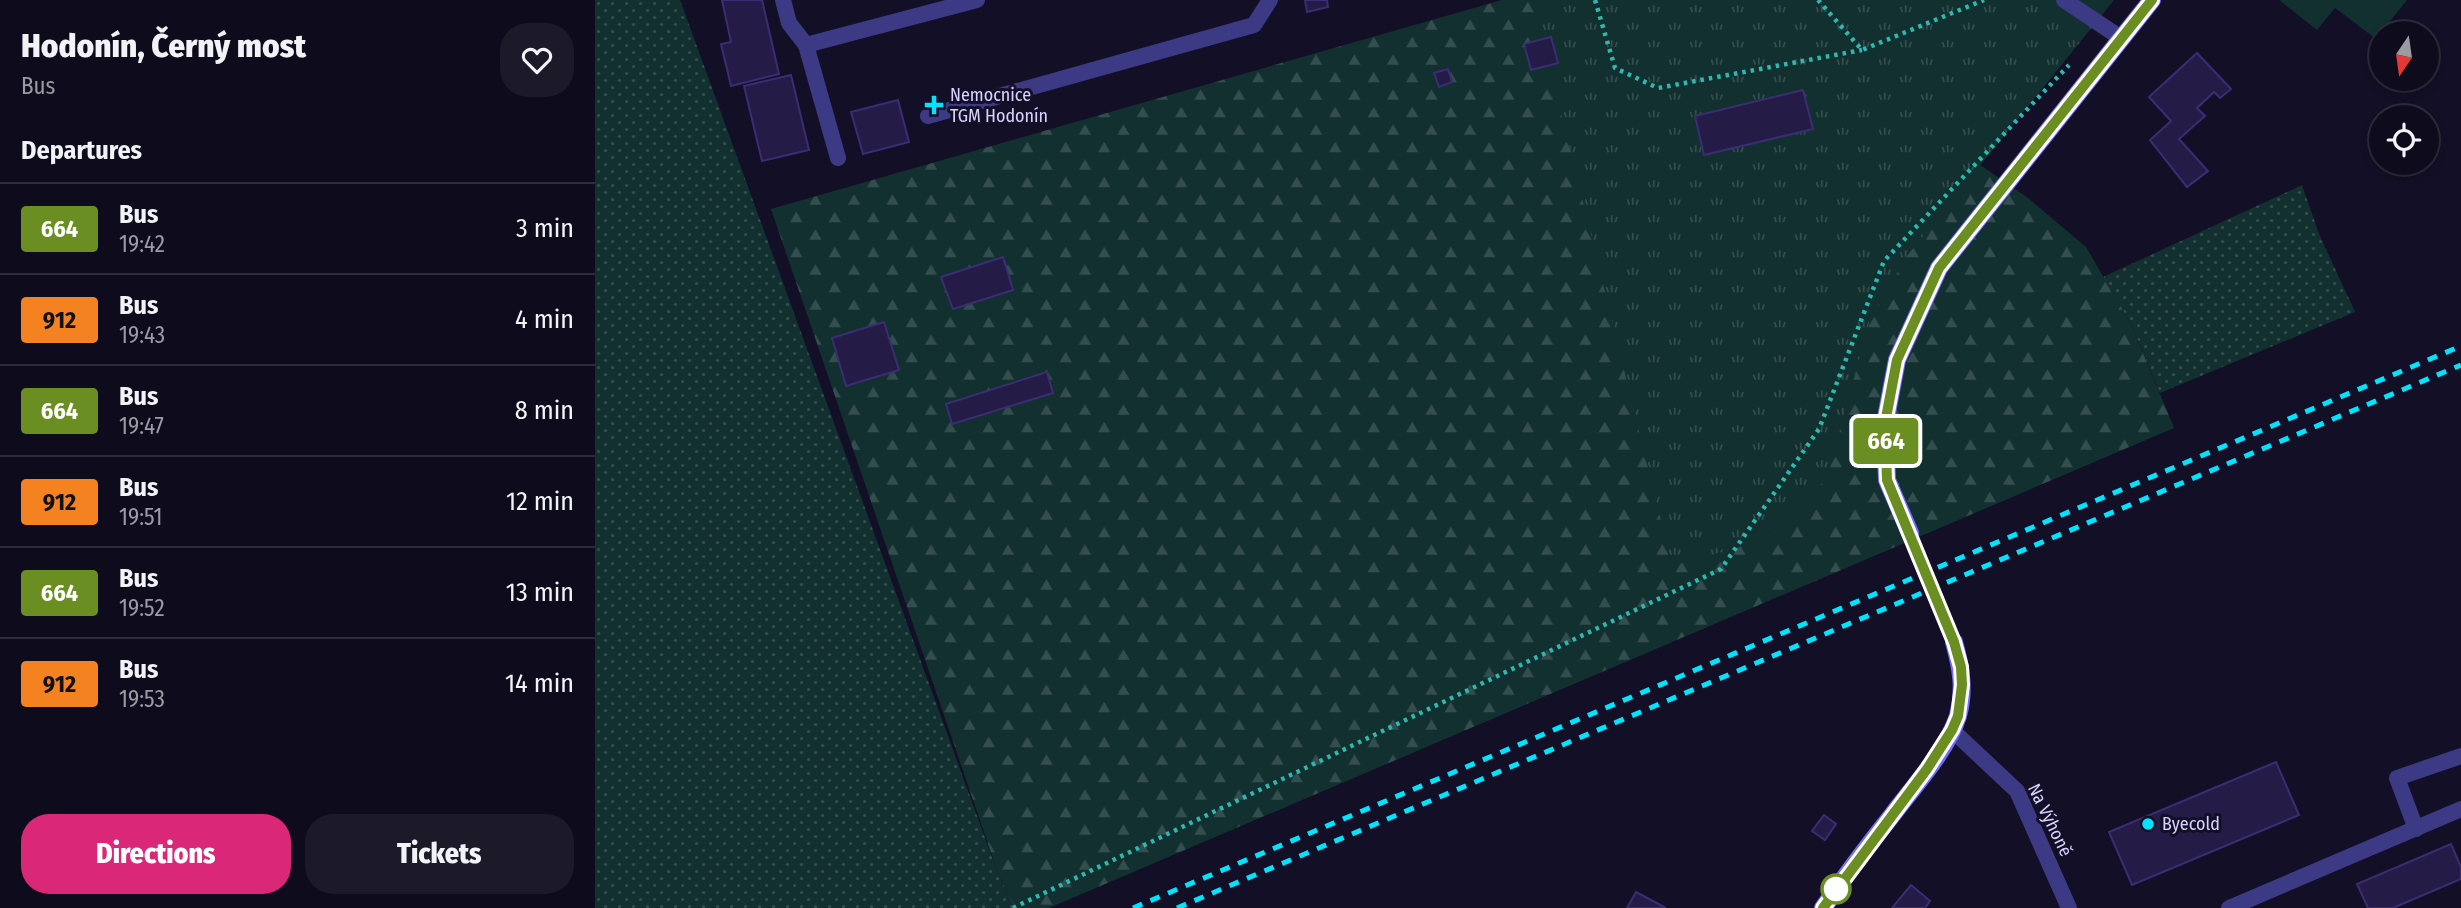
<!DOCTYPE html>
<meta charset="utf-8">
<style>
body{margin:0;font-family:"Fira Sans Condensed",sans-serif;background:#1c1929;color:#f1f3f6;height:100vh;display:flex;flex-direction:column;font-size:26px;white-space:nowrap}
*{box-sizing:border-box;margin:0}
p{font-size:23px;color:#9b9ba3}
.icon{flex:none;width:38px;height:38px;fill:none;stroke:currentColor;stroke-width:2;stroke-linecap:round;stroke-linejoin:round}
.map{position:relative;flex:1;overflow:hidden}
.drawer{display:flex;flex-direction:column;background:#0e0b1c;width:595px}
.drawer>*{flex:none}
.badge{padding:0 14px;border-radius:5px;font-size:24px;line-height:46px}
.needle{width:46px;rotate:193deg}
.fabs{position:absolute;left:1774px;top:21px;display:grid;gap:14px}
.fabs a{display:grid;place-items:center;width:70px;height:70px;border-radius:50%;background:#0e0b1c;box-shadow:0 4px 10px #0003,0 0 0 2px #2e2b3b;font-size:35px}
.map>.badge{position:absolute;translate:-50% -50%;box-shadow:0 0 0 4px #fff}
h2{padding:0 21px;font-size:26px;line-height:63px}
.round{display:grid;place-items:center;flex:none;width:74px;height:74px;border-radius:28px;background:#1c1929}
.headline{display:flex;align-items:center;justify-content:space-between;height:119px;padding:0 21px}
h1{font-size:33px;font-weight:800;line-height:52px}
.cta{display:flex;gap:14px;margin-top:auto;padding:14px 21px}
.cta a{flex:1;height:80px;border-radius:28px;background:#db2777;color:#fff;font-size:28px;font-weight:800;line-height:80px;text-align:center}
.cta a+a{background:#1c1929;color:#f1f3f6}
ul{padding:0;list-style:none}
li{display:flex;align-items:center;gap:21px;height:91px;padding:0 21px;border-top:2px solid #2e2b3b}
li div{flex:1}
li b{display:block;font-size:26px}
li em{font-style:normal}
li .badge{min-width:77px;font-weight:700;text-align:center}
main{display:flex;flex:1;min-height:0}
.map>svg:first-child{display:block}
.grass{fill:url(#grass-dots)}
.forest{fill:url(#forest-firs)}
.park{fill:url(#park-tufts)}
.garden{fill:#12302f}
.building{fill:#241b47;stroke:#3b2d73;stroke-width:2}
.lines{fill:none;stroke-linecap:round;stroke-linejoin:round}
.path{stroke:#2fb8b0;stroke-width:4.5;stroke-dasharray:3.5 5;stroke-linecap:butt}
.lane{stroke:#3d3a85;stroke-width:16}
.secondary{stroke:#6f6bff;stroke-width:18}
.rail{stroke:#00e5ff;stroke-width:5;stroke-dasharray:10 9;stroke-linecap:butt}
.line-casing{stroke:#fff;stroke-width:16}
.line{stroke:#6b8e23;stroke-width:10}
.poi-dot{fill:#00e5ff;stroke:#130f26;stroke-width:2.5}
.stop-dot{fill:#fff;stroke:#6b8e23;stroke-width:3.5}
.labels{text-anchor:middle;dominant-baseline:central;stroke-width:6;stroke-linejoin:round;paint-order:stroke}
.poi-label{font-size:18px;fill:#d9d4ff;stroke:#130f26;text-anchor:start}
.street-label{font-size:18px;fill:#d9d4ff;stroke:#130f26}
</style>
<main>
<section class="drawer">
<div class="headline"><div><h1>Hodonín, Černý most</h1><p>Bus</p></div><a class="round"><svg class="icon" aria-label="heart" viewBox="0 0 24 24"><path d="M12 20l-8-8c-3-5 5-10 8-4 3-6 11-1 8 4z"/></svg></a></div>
<h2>Departures</h2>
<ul>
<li><span class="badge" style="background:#6b8e23;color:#fff">664</span><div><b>Bus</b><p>19:42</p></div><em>3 min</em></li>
<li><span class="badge" style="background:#f58220;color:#111">912</span><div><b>Bus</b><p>19:43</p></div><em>4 min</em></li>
<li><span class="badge" style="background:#6b8e23;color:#fff">664</span><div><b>Bus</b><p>19:47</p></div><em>8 min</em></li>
<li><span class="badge" style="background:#f58220;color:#111">912</span><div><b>Bus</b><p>19:51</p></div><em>12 min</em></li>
<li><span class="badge" style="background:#6b8e23;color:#fff">664</span><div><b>Bus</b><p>19:52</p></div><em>13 min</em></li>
<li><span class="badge" style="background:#f58220;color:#111">912</span><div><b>Bus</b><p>19:53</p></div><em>14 min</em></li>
</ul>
<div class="cta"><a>Directions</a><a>Tickets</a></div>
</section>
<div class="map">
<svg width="1866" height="908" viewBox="0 0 1866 908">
<defs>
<pattern id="grass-dots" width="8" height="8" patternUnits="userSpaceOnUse" patternTransform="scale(1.75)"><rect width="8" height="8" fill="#12302f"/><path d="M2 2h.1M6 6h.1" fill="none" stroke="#344d4e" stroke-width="1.8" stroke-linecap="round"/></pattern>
<pattern id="forest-firs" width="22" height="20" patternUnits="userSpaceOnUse" patternTransform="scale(1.75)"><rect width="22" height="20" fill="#12302f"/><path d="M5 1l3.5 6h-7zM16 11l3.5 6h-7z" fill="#344d4e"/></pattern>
<pattern id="park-tufts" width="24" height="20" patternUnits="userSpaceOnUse" patternTransform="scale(1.75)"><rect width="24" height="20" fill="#12302f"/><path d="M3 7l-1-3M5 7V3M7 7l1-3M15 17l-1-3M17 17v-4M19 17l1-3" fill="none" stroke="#344d4e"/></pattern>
</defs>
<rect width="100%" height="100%" fill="#130f26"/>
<!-- grass -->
<g class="grass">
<polygon points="0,0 85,0 404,876 420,908 0,908"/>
<polygon points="1707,185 1724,234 1760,312 1565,393 1536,324 1508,277"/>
</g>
<!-- forest -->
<polygon class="forest" points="907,0 1129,0 1333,129 1433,198 1491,247 1536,324 1579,428 454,908 420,908 404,876 176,209"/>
<!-- park -->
<polygon class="park" points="974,0 1519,0 1312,256 1274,323 1232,478 1173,539 1077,566 944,22"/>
<!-- garden -->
<polygon class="garden" points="1684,0 1812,0 1781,39 1740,8 1722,30"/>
<!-- building -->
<g class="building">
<polygon points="127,0 167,0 184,74 136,86 126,44 136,42"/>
<polygon points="710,0 732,0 733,7 712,12"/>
<polygon points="956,37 963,63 936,70 929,44"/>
<polygon points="1602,53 1636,89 1625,98 1619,92 1602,108 1610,116 1584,139 1613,171 1592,187 1555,140 1576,121 1554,97"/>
<polygon points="853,69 857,82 844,87 839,73"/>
<polygon points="196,75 214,150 167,161 149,86"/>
<polygon points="1208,90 1218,129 1109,155 1100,116"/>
<polygon points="303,100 314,142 268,154 256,112"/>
<polygon points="408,257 418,290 358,309 346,277"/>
<polygon points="289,322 304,370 251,386 237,338"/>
<polygon points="452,372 458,393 357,424 351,404"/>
<polygon points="1681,762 1704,815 1537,885 1514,832"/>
<polygon points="1229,815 1241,824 1230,840 1217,831"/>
<polygon points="1856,844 1866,867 1866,879 1798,908 1773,908 1762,884"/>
<polygon points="1316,885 1335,901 1330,908 1297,908"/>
<polygon points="1041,892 1071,908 1032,908"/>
</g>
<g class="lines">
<!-- path -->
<g class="path">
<polyline points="1000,0 1020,68 1063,88 1267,50"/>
<polyline points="1223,0 1267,50 1389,0"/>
<polyline points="418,908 1126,569 1224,429 1289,261 1474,65"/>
</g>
<!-- lane -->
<g class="lane">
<polyline points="188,0 194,23 211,45"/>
<polyline points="1469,0 1526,38"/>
<polyline points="333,116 659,25 675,0"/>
<polyline points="243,158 211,45 382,0"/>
<polyline points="1357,730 1422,791 1474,908"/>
<polyline points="1821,829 1802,778 1866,756"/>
<polyline points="1634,908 1866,809"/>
</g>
<!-- secondary -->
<g class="secondary">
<polyline points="1315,533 1292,480 1290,423 1302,360 1344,268 1557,0"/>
<path d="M1228,908C1250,876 1274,844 1298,814C1320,785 1352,750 1363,716C1370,690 1366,667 1359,642"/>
</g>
<!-- rail -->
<g class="rail">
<polyline points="538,908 1866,346"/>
<polyline points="582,908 1866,365"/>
</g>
</g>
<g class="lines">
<defs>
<polyline id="line" points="1228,908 1332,769 1357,730 1363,716 1367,685 1366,667 1359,642 1292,480 1290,423 1302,360 1344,268 1557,0"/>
</defs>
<!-- line casing -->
<use href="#line" class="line-casing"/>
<!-- line -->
<use href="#line" class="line"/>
</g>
<!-- markers -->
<g class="poi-dot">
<path d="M335.5 94.5h7v7h7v7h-7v7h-7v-7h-7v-7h7z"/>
<circle cx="1553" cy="824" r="7"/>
</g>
<circle class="stop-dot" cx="1241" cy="889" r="14"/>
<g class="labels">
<!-- poi labels -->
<g class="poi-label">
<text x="355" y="95">Nemocnice<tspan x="355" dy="21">TGM Hodonín</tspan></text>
<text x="1567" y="824">Byecold</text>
</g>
<!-- street labels -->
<g class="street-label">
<text transform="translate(1455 820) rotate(64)">Na Výhoně</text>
</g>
</g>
</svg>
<div class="fabs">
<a><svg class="needle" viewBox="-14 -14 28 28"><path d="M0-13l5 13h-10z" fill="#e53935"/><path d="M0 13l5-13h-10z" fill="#9b9ba3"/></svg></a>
<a><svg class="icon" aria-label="locate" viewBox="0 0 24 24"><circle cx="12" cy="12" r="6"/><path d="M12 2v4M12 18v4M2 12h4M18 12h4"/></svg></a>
</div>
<b class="badge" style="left:1291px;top:441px;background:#6b8e23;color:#fff">664</b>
</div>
</main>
